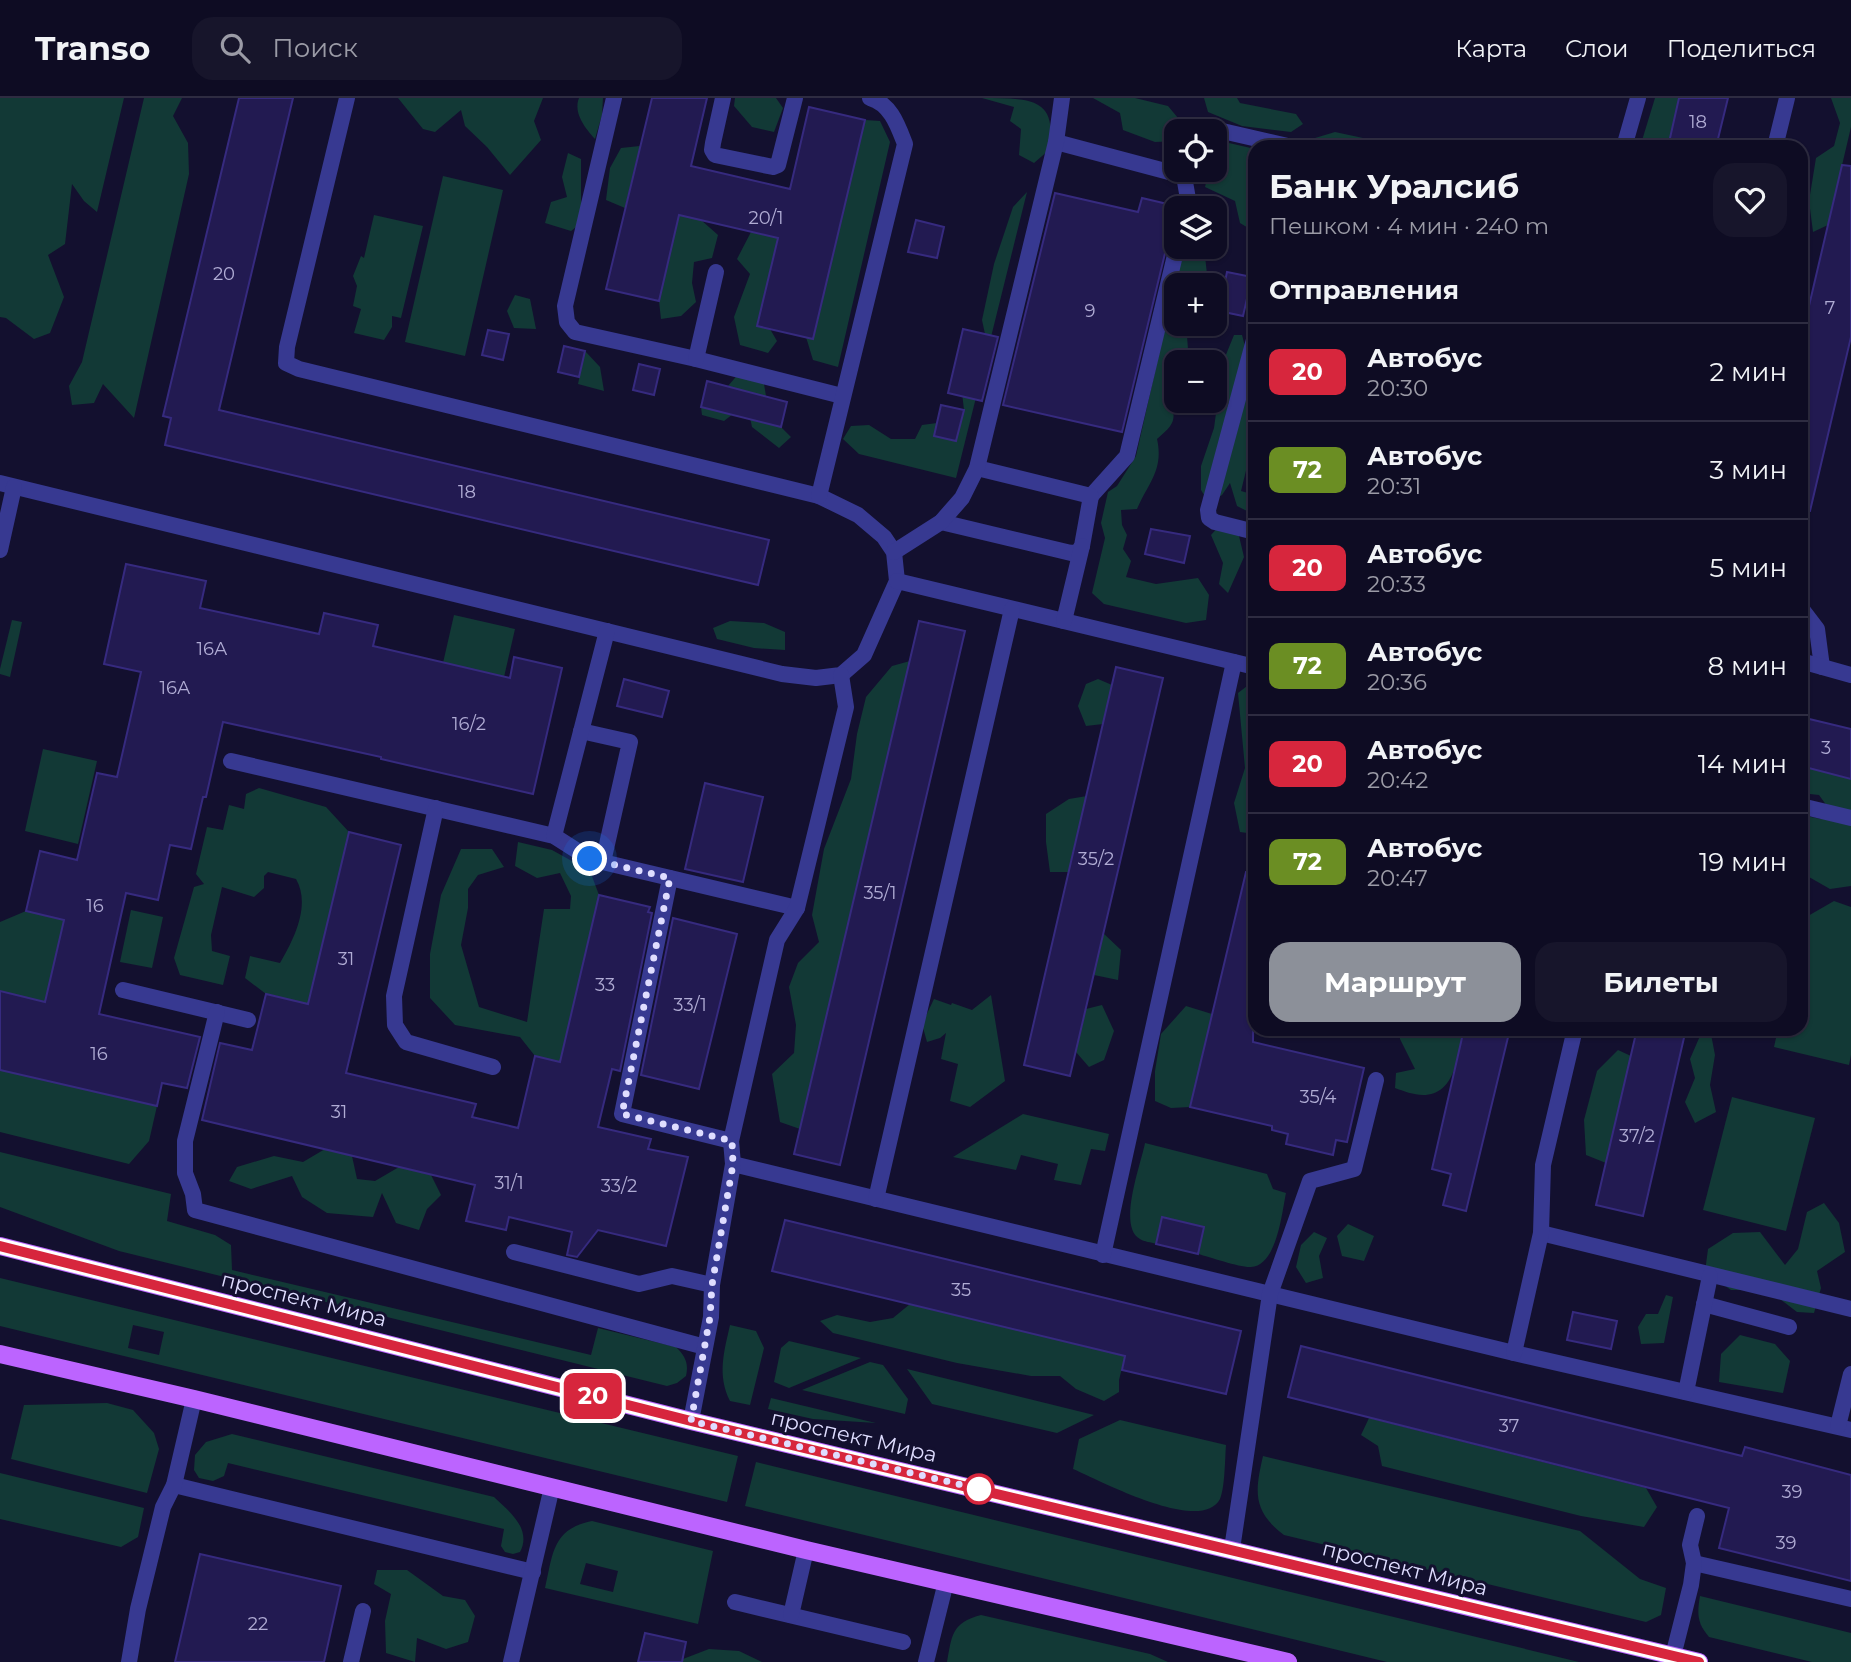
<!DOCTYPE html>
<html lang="ru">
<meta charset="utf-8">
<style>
body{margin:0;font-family:Montserrat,sans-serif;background:#17152b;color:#f1f3f6;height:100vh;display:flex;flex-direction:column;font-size:26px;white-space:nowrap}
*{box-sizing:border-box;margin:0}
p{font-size:23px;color:#9b9ba6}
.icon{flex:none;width:38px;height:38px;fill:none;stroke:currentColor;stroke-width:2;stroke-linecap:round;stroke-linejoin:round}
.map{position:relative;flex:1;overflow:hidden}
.sheet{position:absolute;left:1248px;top:42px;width:560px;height:896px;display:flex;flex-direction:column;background:#0e0c23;border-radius:21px;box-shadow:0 2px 5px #0004,0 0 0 2px #2e2c41}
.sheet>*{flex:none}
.badge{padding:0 14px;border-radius:10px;font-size:24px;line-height:46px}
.tools{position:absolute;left:1164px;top:21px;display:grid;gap:14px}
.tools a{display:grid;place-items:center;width:63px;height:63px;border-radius:14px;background:#0e0c23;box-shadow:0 2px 5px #0004,0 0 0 2px #2e2c41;font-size:35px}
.you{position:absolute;width:35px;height:35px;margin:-18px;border:5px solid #fff;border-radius:50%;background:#1a73e8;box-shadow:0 0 0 10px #1a73e833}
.map>.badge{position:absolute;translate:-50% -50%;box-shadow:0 0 0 4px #fff}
h2{padding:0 21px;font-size:26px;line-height:63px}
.round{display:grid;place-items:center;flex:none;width:74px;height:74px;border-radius:21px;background:#17152b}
.summary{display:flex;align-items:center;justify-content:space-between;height:119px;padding:0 21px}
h1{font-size:33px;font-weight:700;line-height:52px}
.cta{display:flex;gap:14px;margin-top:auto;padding:14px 21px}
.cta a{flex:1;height:80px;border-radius:21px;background:#8c9099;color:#fff;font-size:28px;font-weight:700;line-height:80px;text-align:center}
.cta a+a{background:#17152b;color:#f1f3f6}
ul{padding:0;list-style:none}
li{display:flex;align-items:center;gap:21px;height:98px;padding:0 21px;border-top:2px solid #2e2c41}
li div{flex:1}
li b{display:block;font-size:26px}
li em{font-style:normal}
li .badge{min-width:77px;font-weight:700;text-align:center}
header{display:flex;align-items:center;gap:42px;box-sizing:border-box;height:98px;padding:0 35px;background:#0e0c23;border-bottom:2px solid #2e2c41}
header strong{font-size:33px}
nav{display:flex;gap:38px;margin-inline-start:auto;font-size:24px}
.search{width:490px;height:63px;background:#17152b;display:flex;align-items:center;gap:18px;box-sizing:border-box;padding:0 24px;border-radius:21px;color:#9b9ba6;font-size:26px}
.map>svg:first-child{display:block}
.green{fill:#123936;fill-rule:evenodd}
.building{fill:#221a51;stroke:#362a7f;stroke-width:2}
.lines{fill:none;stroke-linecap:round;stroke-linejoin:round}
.lane{stroke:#373991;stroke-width:16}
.primary{stroke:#bc64ff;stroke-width:18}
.line-casing{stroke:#fff;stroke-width:16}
.line{stroke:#d7263d;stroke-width:10}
.walk{stroke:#dfddff;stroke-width:7;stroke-dasharray:0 12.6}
.stop-dot{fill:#fff;stroke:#d7263d;stroke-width:3.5}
.labels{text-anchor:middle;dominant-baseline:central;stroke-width:6;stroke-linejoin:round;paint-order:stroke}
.number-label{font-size:18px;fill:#b0acd4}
.street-label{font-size:21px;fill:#dfddff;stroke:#13102f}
</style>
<header>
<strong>Transo</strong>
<div class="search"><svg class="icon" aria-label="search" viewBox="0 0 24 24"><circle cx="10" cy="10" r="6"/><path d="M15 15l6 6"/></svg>Поиск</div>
<nav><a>Карта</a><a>Слои</a><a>Поделиться</a></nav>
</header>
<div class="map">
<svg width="1851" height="1564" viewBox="0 0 1851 1564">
<rect width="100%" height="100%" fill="#13102f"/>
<!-- green -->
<g class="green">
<polygon points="0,0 124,0 97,114 84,103 72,86 65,146 48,157 64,199 50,235 34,241 6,220 0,219"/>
<polygon points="144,0 182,0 173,18 188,45 189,76 134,320 103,286 94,305 72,307 69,288 82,264"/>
<polygon points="398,0 543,0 534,23 541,42 510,77 487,49 465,28 461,12 435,34 423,31"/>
<path d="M579,0H603L602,17L595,41C585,30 573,15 579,0Z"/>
<polygon points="735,0 776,0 783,10 774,34 752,29 734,8"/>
<path d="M982,0C1032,0 1058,0 1049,52L1034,65L1019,57L1021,31L1010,23L1014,9Z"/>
<polygon points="1093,0 1135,0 1168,8 1183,26 1180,33 1176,33 1176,43 1155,44 1123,32 1120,15"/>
<polygon points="1204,0 1237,0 1240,5 1296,16 1303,26 1291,34 1242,28 1208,14"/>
<polygon points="1655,0 1679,0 1668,49 1640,49"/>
<polygon points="1831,0 1851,0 1851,29 1828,127 1813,134 1809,103 1816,60 1834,48 1840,25"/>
<polygon points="865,22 880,23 890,44 838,269 813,262 806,239 813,240"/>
<polygon points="1335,34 1363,40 1367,49 1356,49 1315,40"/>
<polygon points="1216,42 1255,51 1255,134 1240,125 1235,103 1205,89 1209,72 1214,72"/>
<polygon points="640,48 625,110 606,102 610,70 621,50"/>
<polygon points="568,55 581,61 581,102 584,123 571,133 545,125 551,104 567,99 562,79"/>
<polygon points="443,78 503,92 465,258 405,244"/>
<polygon points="1027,94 956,380 859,356 843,341 851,328 869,327 891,341 915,341 922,327 937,325 934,338 956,343 964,312 961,286 985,236 982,222 994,166 1013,109"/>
<polygon points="374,117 423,128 401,220 392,218 392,229 384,242 354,235 361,211 353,208 357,188 353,178 361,158 364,160"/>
<polygon points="679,117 701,122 718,137 712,160 694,164 692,185 696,204 681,218 661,221 659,203"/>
<polygon points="751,134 778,140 758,228 770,231 777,243 768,255 740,247 734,219 750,176 737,161"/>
<path d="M1183,149H1204L1207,176L1204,187H1176V226H1196L1187,238L1189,264H1176V294L1169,296C1176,322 1177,324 1157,341C1164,372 1148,385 1137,411L1121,412L1122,427L1127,437L1123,451L1131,463L1126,479L1156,486L1198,480L1209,497L1206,522L1186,525L1104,506L1092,495L1105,440L1101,425L1108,394L1117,388L1136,358Z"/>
<polygon points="515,197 530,201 536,231 514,230 507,213"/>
<polygon points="1234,237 1242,237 1246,252 1255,256 1255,336 1241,393 1255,397 1255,417 1237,408 1230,385 1222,397 1209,405 1201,392 1201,368 1214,330 1223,264"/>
<polygon points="585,253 600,269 604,293 578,286"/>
<polygon points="740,274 763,280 766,298 760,324 781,329 791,339 779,350 752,329 747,305 724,323 702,317 701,309 722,313 728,288"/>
<polygon points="1221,426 1239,438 1244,459 1228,495 1219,486 1223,465 1211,437"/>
<polygon points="454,517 515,531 504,579 443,565"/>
<polygon points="12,522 22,524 10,579 0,576 0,571"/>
<polygon points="730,523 764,525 785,534 785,552 754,550 717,541 713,530"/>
<polygon points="910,563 800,1031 780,1024 772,976 794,955 796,927 789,889 798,865 819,844 812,817 824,751 851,681 857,636 866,599 892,568"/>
<polygon points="1098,581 1112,587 1103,626 1086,628 1078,608 1086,586"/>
<polygon points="1255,582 1255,736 1240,734 1234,705 1245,670 1238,595"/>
<polygon points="43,651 97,663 78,746 25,733"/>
<polygon points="1801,668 1851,681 1851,712 1849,712 1851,715 1851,788 1830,791 1809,779 1801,754 1801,717 1821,721 1827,708 1819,697 1801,695"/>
<path d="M259,690L326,709L349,734L308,906L266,896L245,880L250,858L280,865C294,841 311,807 296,781L268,774L264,778V790L254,799L222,789L211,837L212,853L230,858L223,887L180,877L174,860L194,789L204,786L196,776L207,729L223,732L229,707L244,711L246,696Z"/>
<polygon points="1087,698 1069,774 1050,774 1046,744 1046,716 1069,701"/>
<polygon points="518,744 552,752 590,773 599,797 560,964 535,958 520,939 455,927 430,900 430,856 441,797 461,751 492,751 504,769 478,777 468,791 468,810 461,847 479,909 527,924 544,811 570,811 571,798 560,775 537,780 515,768"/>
<polygon points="1834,803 1851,809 1851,957 1849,967 1774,949 1778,931 1801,931 1801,822"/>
<polygon points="131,812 163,819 152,870 120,864"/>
<polygon points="26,813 64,822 45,904 0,893 0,824"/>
<polygon points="1103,835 1121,852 1118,882 1094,877"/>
<polygon points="991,897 1005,983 970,1009 950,1003 958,966 941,961 946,935 940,940 927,944 922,926 934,901 951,907 952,905 972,912"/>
<polygon points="1102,907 1114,933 1104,962 1089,969 1076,954 1086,911"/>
<polygon points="1186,908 1212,916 1190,1009 1171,1010 1155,1003 1155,973 1161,936"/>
<path d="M1400,931H1464C1458,956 1456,997 1423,997C1414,997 1403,993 1395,990L1396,975L1415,971L1400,941Z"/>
<polygon points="1703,931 1710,931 1715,957 1710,987 1716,1014 1695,1025 1685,1004 1695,980 1690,961"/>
<polygon points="1618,952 1631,958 1606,1065 1586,1057 1584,1022 1597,973"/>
<polygon points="0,972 157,1008 149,1043 129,1066 0,1034"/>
<polygon points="1732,999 1815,1020 1786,1133 1703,1112"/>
<polygon points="1023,1016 1109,1036 1105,1053 1091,1051 1081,1087 1054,1082 1058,1066 1021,1057 1016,1072 953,1059"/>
<path d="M1145,1045L1267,1076L1273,1091L1286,1095C1282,1114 1277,1168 1251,1169C1241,1170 1210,1159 1198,1156L1204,1129L1162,1119L1156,1146C1151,1144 1144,1144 1140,1141C1117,1129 1141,1066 1145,1045Z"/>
<polygon points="325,1051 352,1058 357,1081 375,1083 399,1069 431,1077 441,1097 427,1111 419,1132 396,1125 382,1095 373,1119 327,1115 302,1099 292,1078 251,1091 229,1083 237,1069 274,1058 303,1064"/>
<path d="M0,1054L171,1096L167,1123L215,1137L231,1147L232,1172L591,1257L598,1230L676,1249C685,1258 689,1265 686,1278L677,1285L667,1288L119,1153L0,1109Z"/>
<polygon points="1824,1105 1839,1125 1845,1154 1817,1173 1821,1190 1814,1215 1797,1214 1768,1192 1731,1192 1705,1174 1708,1151 1733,1135 1760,1134 1785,1167 1798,1151 1807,1114"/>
<polygon points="1348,1126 1374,1138 1364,1163 1342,1158 1337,1138"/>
<polygon points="1314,1134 1327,1140 1319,1158 1323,1180 1306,1185 1296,1169 1301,1147"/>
<path d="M0,1180L738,1358L727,1404L0,1228ZM133,1227L164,1234L159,1257L128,1250Z"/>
<polygon points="1666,1197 1673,1199 1664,1245 1641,1246 1638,1229 1646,1216 1658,1216"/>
<polygon points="910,1206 1125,1258 1119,1282 1119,1294 1104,1303 1076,1291 1060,1278 1031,1278 957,1265 833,1235 820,1223 837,1217 870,1224 893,1220"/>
<path d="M730,1227L756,1233L764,1250L750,1307L730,1303C717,1277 724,1254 730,1227Z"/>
<polygon points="1740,1237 1775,1246 1790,1263 1783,1295 1719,1284 1721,1256"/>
<polygon points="789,1243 861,1260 789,1290 774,1284 781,1250"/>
<polygon points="870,1264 883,1267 908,1301 905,1316 802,1292"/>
<polygon points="907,1271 1094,1317 1057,1335 932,1306"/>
<polygon points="771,1300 876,1325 813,1321 768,1311"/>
<polygon points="107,1305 133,1312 154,1335 159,1351 147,1395 11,1361 24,1307"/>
<polygon points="1369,1320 1646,1390 1657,1409 1644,1429 1581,1418 1382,1368 1378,1348 1361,1337"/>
<path d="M1120,1322L1226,1347C1225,1360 1225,1390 1220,1401C1201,1437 1099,1382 1073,1371L1079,1341Z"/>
<path d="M232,1336L494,1399C510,1414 532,1431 520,1454L513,1456L505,1454L501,1448L504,1431L228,1365L224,1378L213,1383L199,1380L194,1372L195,1357L206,1344Z"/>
<path d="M1263,1358L1580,1433L1640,1481L1666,1490L1661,1517L1646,1524L1284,1437C1252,1413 1255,1393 1263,1358Z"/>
<polygon points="756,1364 1579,1564 1387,1564 745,1408"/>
<polygon points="0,1375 144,1410 138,1439 121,1449 0,1421"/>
<path d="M592,1423L713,1453L698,1526L545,1490C553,1456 552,1431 592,1423ZM586,1465L618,1473L613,1494L580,1486Z"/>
<polygon points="377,1472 407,1472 443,1498 465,1502 475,1518 468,1544 446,1551 417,1540 415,1564 386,1555 385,1523 391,1496 374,1486"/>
<path d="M1700,1498L1851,1535V1564H1812L1709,1539C1697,1525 1697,1516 1700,1498Z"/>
<path d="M981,1517L1150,1556L1168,1564H947C952,1538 951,1525 981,1517Z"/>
<polygon points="709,1551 739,1553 762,1564 682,1564 683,1561"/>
</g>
<!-- building -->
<g class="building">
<polygon points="239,0 293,0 219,312 769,442 758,487 165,347 171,320 163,318"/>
<polygon points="652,0 707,0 691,68 790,91 809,9 865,22 813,241 757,228 778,140 679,117 659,203 606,191"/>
<polygon points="1679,0 1728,0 1716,49 1668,49"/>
<polygon points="1842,67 1851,68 1851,239 1810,413 1801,412 1801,242"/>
<polygon points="1055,95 1138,114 1142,100 1176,108 1176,118 1171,141 1167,147 1122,334 1003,307"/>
<polygon points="916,122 944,129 937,160 908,154"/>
<polygon points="1227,174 1252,179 1243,218 1219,213"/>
<polygon points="963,231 998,239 982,303 948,295"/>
<polygon points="488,232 509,236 503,262 482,257"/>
<polygon points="564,248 585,253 579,279 558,274"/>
<polygon points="639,266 660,271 654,297 633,292"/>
<polygon points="707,283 787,304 781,329 701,309"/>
<polygon points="941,307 964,312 956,343 934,338"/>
<polygon points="1151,431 1190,438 1184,465 1145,456"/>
<polygon points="126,466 206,483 200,510 319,536 324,515 378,527 373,548 510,580 514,559 562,570 533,696 381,661 381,659 223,624 206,699 203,699 191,751 170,747 158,802 126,795 99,916 200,939 187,990 162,985 157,1008 0,972 0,893 45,904 64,822 26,813 40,753 77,762 97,675 117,679 141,574 104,566"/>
<polygon points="919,523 965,533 840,1067 794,1056"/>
<polygon points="1116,569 1163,580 1070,978 1024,967"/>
<polygon points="624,581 669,593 662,619 617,608"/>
<polygon points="1801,619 1851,631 1851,681 1801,668"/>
<polygon points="705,685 763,699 743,784 685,771"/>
<polygon points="349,734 401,747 346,975 476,1006 472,1019 518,1030 535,958 560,964 599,797 650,809 648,814 652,815 620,973 612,971 598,1029 651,1041 648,1051 688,1059 666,1148 598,1132 577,1159 567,1157 572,1134 509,1119 506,1132 466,1123 475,1087 202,1022 220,945 252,952 266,896 308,906"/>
<polygon points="1246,774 1255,775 1253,944 1364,970 1347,1044 1336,1042 1333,1057 1286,1046 1288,1036 1272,1032 1272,1028 1190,1009"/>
<polygon points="673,820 737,836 699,991 641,977"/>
<polygon points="1464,931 1510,931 1466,1113 1443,1107 1451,1076 1432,1071"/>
<polygon points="1637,931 1686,931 1643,1118 1596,1107"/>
<polygon points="1162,1119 1204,1129 1198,1156 1156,1146"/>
<polygon points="785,1122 1241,1233 1226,1296 1122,1272 1125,1258 772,1173"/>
<polygon points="1573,1214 1617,1223 1611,1251 1567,1242"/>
<polygon points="1301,1248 1742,1358 1745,1349 1851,1377 1851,1483 1719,1450 1729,1410 1288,1299"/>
<polygon points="200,1456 341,1488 324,1564 175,1564"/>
<polygon points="645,1535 686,1544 682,1564 638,1564"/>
</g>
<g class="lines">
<!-- lane -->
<g class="lane">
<polyline points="614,0 565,208 567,224 575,234 696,261 842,298"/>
<polyline points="723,0 713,45 712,52 715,57 773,69 778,67 795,0"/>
<polyline points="1203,33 1205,29 1292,49"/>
<polyline points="1056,44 1184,78"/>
<polyline points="1624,49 1638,0"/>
<polyline points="1775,49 1787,0"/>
<polyline points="1186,110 1188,101 1184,78 1190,72"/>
<polyline points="1255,238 1208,412 1209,420 1215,424 1255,434"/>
<polyline points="696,261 716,174"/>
<polyline points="0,385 782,576 816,580 841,577 864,557 897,483 894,454 884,439 858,417 819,398 299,271 286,265 287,249 347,0"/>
<path d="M819,398L905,46C898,28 891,6 870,0"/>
<polyline points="1091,398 1127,358 1177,149"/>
<polyline points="941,424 1071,455 1078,454 1082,448 1091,398 977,370"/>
<polyline points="0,452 14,389"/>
<polyline points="894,454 941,424 962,400 977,370 1056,44 1062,0"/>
<polyline points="897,483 1255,569"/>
<polyline points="1801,510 1817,531 1822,569"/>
<polyline points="1064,523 1082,448"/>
<polyline points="1801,563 1851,577"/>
<polyline points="581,633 630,644 603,764"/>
<polyline points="231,663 554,738 590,761 797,810"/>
<polyline points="1801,708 1851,720"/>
<polyline points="436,710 394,898 395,927 406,944 493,969"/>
<polyline points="554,738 607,533"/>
<polyline points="670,780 622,1016 731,1043"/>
<polyline points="123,892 248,922"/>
<polyline points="217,914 185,1043 185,1075 193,1096 195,1112 705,1249"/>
<polyline points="733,1066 1514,1255 1851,1332"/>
<polyline points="876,1101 1012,511"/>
<polyline points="1541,1135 1851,1211"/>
<polyline points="514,1154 639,1186 672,1178 712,1187"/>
<polyline points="1103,1157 1234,564"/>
<polyline points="1704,1206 1789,1229"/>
<polyline points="1514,1255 1541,1135 1543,1067 1575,931"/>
<polyline points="1686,1294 1710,1178"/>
<polyline points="691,1323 711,1219 712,1187 733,1066 731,1043 777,842 797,810 846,609 841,577"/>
<polyline points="1838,1328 1851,1276"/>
<polyline points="174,1387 533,1474"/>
<polyline points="1232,1451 1270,1196 1310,1083 1354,1071 1376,982"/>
<polyline points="1694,1465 1851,1501"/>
<polyline points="735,1504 903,1544"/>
<polyline points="791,1517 806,1452"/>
<polyline points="1673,1558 1691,1487 1694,1465 1690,1447 1697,1418"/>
<polyline points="129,1564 138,1511 163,1409 174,1387 194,1301"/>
<polyline points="351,1564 363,1513"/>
<polyline points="511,1564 552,1389"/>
<polyline points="926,1564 946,1484"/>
</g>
<!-- primary -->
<g class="primary">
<polyline points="0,1148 691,1323 1699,1564"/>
<polyline points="0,1256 194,1301 806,1452 1288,1564"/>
</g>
</g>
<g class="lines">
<defs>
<polyline id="line" points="0,1148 691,1323 1699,1564"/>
</defs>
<!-- line casing -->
<use href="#line" class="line-casing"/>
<!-- line -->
<use href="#line" class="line"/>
<!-- walk -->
<polyline class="walk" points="590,761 670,780 622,1016 732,1043 733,1066 712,1187 710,1219 691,1323 992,1394 979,1391"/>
</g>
<!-- markers -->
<circle class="stop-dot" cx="979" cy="1391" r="14"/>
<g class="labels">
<!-- number labels -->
<g class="number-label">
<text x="1698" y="24">18</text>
<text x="766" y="120">20/1</text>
<text x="224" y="176">20</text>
<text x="1830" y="210">7</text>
<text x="1090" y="213">9</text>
<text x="467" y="394">18</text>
<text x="212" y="551">16А</text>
<text x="175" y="590">16А</text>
<text x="469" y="626">16/2</text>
<text x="1826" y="650">3</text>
<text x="1096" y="761">35/2</text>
<text x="880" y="795">35/1</text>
<text x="95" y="808">16</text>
<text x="346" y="861">31</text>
<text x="605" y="887">33</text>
<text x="690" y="907">33/1</text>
<text x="99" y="956">16</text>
<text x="1318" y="999">35/4</text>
<text x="339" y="1014">31</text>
<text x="1637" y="1038">37/2</text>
<text x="509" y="1085">31/1</text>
<text x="619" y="1088">33/2</text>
<text x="961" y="1192">35</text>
<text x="1509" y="1328">37</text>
<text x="1792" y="1394">39</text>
<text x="1786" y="1445">39</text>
<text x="258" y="1526">22</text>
</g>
<!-- street labels -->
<g class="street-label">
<text transform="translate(304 1201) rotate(14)">проспект Мира</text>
<text transform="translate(854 1338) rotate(13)">проспект Мира</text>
<text transform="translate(1405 1470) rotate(14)">проспект Мира</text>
</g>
</g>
</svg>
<div class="tools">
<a><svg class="icon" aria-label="locate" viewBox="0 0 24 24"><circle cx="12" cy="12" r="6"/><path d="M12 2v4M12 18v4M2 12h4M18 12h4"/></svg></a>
<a><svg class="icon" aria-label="layers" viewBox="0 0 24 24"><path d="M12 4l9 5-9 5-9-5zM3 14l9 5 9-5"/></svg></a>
<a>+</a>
<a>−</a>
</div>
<div class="you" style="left:590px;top:761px"></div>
<b class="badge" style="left:593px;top:1298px;background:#d7263d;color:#fff">20</b>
<section class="sheet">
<div class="summary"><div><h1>Банк Уралсиб</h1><p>Пешком · 4 мин · 240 m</p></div><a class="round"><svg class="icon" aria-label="heart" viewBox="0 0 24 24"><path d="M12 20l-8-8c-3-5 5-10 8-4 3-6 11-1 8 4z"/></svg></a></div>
<h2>Отправления</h2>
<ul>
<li><span class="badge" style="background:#d7263d;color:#fff">20</span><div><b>Автобус</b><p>20:30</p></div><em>2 мин</em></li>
<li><span class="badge" style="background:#6b8e23;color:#fff">72</span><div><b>Автобус</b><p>20:31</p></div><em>3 мин</em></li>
<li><span class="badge" style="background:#d7263d;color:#fff">20</span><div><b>Автобус</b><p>20:33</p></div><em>5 мин</em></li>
<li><span class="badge" style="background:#6b8e23;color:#fff">72</span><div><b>Автобус</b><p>20:36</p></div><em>8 мин</em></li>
<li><span class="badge" style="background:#d7263d;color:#fff">20</span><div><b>Автобус</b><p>20:42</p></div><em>14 мин</em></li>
<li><span class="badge" style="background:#6b8e23;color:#fff">72</span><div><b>Автобус</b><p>20:47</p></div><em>19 мин</em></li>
</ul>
<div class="cta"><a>Маршрут</a><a>Билеты</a></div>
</section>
</div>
